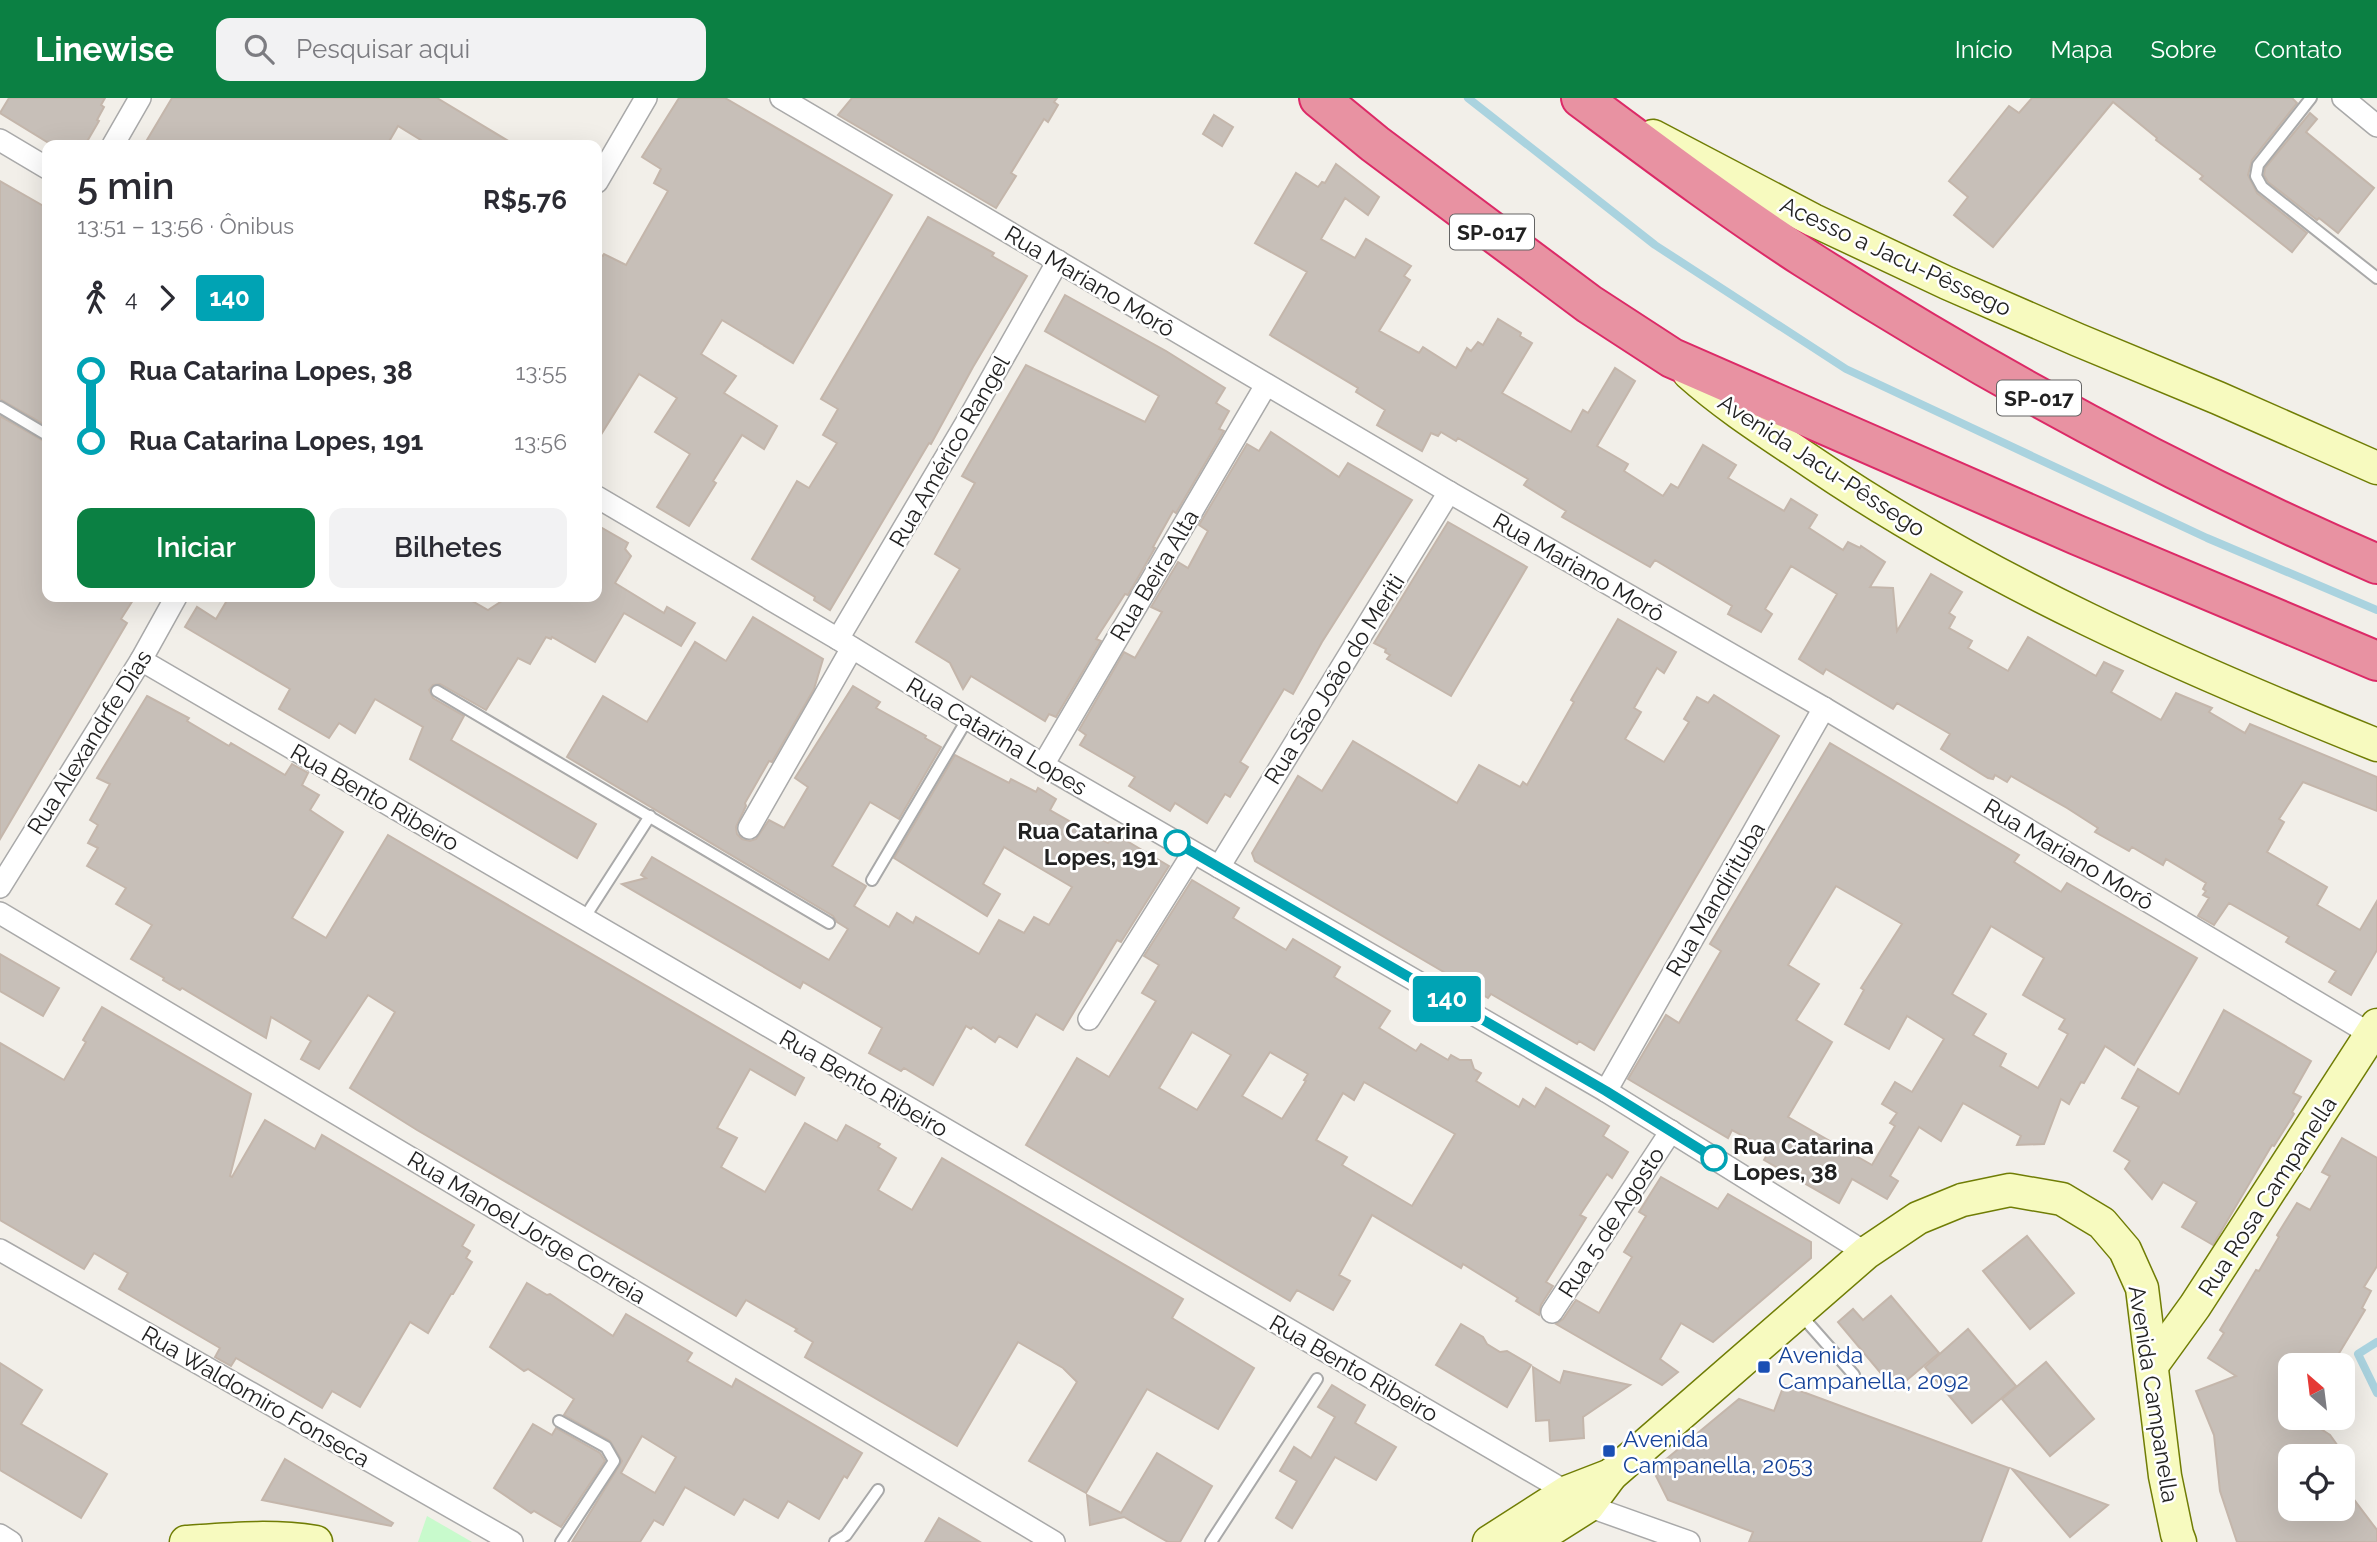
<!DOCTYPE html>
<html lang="pt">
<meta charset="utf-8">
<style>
body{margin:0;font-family:Raleway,sans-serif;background:#f2f2f3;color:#2b2b33;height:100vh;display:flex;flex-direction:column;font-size:26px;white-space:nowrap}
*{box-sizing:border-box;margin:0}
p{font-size:23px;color:#7c7c81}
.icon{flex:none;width:38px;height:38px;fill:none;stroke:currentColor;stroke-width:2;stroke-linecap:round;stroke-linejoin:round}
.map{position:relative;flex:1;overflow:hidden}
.panel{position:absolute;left:42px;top:42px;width:560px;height:462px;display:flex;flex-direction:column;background:#fff;border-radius:14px;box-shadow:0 7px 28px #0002}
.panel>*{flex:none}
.badge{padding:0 14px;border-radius:5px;font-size:24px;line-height:46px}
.needle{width:46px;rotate:332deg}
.fabs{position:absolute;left:2278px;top:1255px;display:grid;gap:14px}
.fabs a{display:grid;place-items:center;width:77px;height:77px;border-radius:14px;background:#fff;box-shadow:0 7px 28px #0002;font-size:35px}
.map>.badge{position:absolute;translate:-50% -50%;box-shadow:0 0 0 4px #fff}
.legs{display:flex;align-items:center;gap:10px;height:77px;padding:0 35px;font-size:23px}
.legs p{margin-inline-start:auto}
.headline{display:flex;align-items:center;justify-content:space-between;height:119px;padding:0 35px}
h1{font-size:38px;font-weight:600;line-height:52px}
.cta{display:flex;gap:14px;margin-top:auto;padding:14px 35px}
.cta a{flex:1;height:80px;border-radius:14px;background:#0b8043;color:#fff;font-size:28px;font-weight:600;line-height:80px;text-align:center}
.cta a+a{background:#f2f2f3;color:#2b2b33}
ul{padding:0 35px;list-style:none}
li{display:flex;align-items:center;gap:24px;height:70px;font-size:26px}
li i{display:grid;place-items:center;width:10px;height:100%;margin:0 9px;background:currentColor}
li i::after{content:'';width:18px;height:18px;margin:-9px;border:5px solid;border-radius:50%;background:#fff}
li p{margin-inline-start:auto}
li:first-child i{background:linear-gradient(#0000 50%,currentColor 0)}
li:last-child i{background:linear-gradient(currentColor 50%,#0000 0)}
header{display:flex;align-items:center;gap:42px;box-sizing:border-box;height:98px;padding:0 35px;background:#0b8043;color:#fff}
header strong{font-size:33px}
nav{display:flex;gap:38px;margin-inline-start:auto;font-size:24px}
.search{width:490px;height:63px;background:#f2f2f3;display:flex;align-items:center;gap:18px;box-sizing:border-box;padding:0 24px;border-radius:14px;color:#7c7c81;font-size:26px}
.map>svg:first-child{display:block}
.park{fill:#c8facc}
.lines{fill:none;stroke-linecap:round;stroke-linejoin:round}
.stream{stroke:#aad3df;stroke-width:8}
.building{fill:#c7bfb8;stroke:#c4b6ab;stroke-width:2;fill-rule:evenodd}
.lane-casing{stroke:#a9a9a9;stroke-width:14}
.street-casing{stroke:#a9a9a9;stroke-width:24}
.secondary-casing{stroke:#707d05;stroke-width:35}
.highway-casing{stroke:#dc2a67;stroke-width:42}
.lane{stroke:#fff;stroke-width:10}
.street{stroke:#fff;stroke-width:21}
.secondary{stroke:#f7fabf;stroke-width:32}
.highway{stroke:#e892a2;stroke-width:38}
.line-1-casing{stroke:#fff;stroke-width:16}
.line-1{stroke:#00a3b4;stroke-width:10}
.stop-1-dot{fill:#fff;stroke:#00a3b4;stroke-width:3.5}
.transit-dot{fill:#1a4fb4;stroke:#fff;stroke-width:2.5}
.labels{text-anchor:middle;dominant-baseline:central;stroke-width:5;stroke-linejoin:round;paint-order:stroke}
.shield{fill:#fff;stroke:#646464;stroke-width:2}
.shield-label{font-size:21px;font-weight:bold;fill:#222}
.street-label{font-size:23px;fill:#222;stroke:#fff}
.stop-label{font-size:23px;font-weight:bold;fill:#222;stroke:#fff;text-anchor:end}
.transit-label{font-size:23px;fill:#164399;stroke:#fff;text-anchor:start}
</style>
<header>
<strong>Linewise</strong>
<div class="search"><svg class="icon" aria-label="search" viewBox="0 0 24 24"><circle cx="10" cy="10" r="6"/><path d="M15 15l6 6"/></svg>Pesquisar aqui</div>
<nav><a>Início</a><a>Mapa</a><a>Sobre</a><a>Contato</a></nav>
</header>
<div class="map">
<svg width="2377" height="1444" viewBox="0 0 2377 1444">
<rect width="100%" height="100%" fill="#f2efe9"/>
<!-- park -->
<polygon class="park" points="427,1418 472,1444 418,1444"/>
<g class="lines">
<!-- stream -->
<g class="stream">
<polyline points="1468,0 1655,147 1846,271 2207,440 2377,512"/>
<polyline points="2377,1244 2358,1256 2377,1295"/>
</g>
</g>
<!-- building -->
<g class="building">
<polygon points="9,0 105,0 101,7 104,9 97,22 99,23 85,47 52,47 0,15"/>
<polygon points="172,0 437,0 515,47 429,47 398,28 387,47 144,47"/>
<polygon points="679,0 725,0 892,97 793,265 722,222 701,256 736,278 724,295 777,328 764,351 742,337 713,383 716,385 689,428 657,409 690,356 655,334 677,300 639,276 597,343 597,155 603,158 604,156 626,167 668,93 654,85 661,71 642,59"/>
<polygon points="852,0 1057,0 1054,4 1058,7 1048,24 1044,21 1011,75 1016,78 996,110 838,17"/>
<polygon points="2032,0 2292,0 2297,5 2252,62 2248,77 2257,95 2307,135 2292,154 2200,81 2203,78 2156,42 2157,40 2113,4 1993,149 1954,117 1968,99 1949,83 2009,8 2019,15"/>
<polygon points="2310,15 2317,21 2306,34 2374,90 2338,135 2319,120 2317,122 2268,84 2264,77 2265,70"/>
<polygon points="1214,17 1233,29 1222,48 1203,36"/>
<polygon points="1336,66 1379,99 1368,117 1345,100 1321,141 1355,160 1366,141 1411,168 1404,178 1410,182 1379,233 1419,255 1423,249 1456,270 1467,250 1471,253 1478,244 1483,247 1498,221 1521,235 1520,238 1532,245 1502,295 1571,334 1583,312 1588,315 1615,270 1635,283 1597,348 1628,366 1624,373 1663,398 1671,386 1678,390 1703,347 1736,367 1728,380 1784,413 1791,401 1817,417 1809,430 1843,452 1848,444 1860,450 1861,448 1885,464 1870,489 1893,490 1897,533 1931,476 1962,494 1949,515 1955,519 1949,530 1972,543 1968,550 2008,573 2028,539 2096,578 2104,564 2123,573 2111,594 2161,622 2176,595 2212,610 2209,614 2245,635 2250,626 2377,679 2377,713 2303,684 2279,721 2284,724 2267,754 2327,789 2317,807 2360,832 2377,803 2377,852 2351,897 2329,884 2336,873 2286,844 2289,839 2229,805 2214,827 2198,818 2209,800 2203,797 2206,793 2203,791 2206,785 2166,761 2163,767 2132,749 2129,753 2095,734 2098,730 2067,710 2011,678 2007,684 1995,677 1993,681 1988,680 1941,651 1950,636 1897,605 1893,611 1826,571 1823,576 1799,561 1837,496 1791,468 1765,511 1772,516 1761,534 1728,516 1732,508 1655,462 1650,469 1562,419 1566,413 1524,387 1528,381 1458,340 1456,343 1441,334 1438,338 1431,335 1422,353 1377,327 1385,312 1356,294 1358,290 1270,237 1307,174 1255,145 1296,75 1318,89 1322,84 1325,85"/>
<polygon points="0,83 47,110 47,328 0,301"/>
<polygon points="928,119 994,155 992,158 1027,178 973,269 931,346 929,345 830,512 814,502 815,499 752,461 797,383 809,390 837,345 823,337 838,311 821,301"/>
<polygon points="1065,197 1166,253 1225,290 1216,305 1229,313 1219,331 1224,333 1176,415 1173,413 1153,449 1155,450 1128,497 1125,496 1096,541 1101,543 1056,619 1049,616 1045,623 971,578 963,591 950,565 916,544 960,471 935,456 975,385 962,378 1026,267 1145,324 1159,298 1045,233"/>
<polygon points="0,318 47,345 47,499 135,499 121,521 127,525 0,741"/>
<polygon points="1271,334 1339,379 1348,365 1412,402 1322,544 1293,596 1284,591 1240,664 1248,669 1230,699 1225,696 1207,725 1175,705 1170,713 1129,688 1135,679 1080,647 1086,637 1079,632 1124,554 1135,560 1162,514 1151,509 1178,464 1188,470 1208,433 1199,427 1247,346 1259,353"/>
<polygon points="1448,424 1527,469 1451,598 1387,561 1390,557 1385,554 1386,551 1374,545"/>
<polygon points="597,427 628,445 625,451 631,458 615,485 664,515 667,509 695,525 681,548 624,515 595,564 552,539 551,541 546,539 530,566 518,560 486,612 440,586 433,587 429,592 433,600 464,618 451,642 596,726 577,760 410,661 423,629 375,601 355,635 339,625 329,640 279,611 290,591 185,529 197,509 216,521 229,499 465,499 488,512 508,499 597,499"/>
<polygon points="753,519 823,561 814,591 772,664 769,663 745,705 746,708 736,729 737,736 742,741 750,743 756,741 769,722 784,730 808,689 795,680 853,588 880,604 876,610 926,638 925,640 941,649 899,721 870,704 832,768 866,788 854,808 889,829 897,815 913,825 916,819 979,856 999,822 1024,835 1034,819 1049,827 1072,789 1004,749 983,786 1000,796 987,818 894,760 955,657 1009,685 1011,681 1036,694 1038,690 1056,701 1050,712 1108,745 1115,736 1169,768 1121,844 1117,842 1063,932 1036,916 1017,949 999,938 995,944 973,929 971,931 966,928 933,987 904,970 901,973 869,955 882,930 803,884 800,890 622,786 646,780 641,777 652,759 829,862 848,831 837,824 833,818 567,659 603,598 647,624 695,544 726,563"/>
<polygon points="1618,521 1676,554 1664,575 1657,570 1634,610 1641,614 1625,641 1664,664 1689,624 1684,621 1697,599 1708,605 1714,597 1779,638 1594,952 1579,943 1577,946 1491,896 1488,900 1255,763 1252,755 1298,678 1322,693 1353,643 1457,705 1479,667 1520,689 1523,684 1527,687 1574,604 1571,602"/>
<polygon points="147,598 189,620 187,623 229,648 231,645 285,677 292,666 308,675 302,687 319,697 310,712 343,734 292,820 326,840 388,737 804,980 795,997 750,971 717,1030 737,1040 721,1069 765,1094 805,1025 837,1043 846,1027 880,1046 878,1049 896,1060 878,1092 912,1112 942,1060 1183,1201 1172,1220 1254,1270 1218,1331 1147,1291 1086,1395 1029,1363 1077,1284 1063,1270 1018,1244 957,1348 805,1259 813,1244 795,1233 797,1231 746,1202 736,1218 417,1032 350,990 395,914 368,897 319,971 301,961 311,943 271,919 266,940 182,890 180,892 163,882 164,880 131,861 152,827 116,806 126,790 87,768 98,750 88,745 98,727 90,722 110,686 97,680"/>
<path d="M1830,645L2019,757L2014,764L2061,794L2067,785L2197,860L2134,967L2105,948L2084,985L2081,984L2069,1006L2061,1001L2044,1046L2017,1047L2021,1038L1963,1005L1941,1043L1919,1029L1890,1078L1898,1083L1887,1101L1852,1081L1839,1105L1764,1062L1770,1052L1732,1032L1728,1040L1628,981L1666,917L1679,925L1721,853L1710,846ZM1836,788L1902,826L1861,890L1864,892L1845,926L1889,951L1907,918L1944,941L1912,994L1895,984L1882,1006L1897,1015L1890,1025L1895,1028L1872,1067L1788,1019L1832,944L1796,922L1819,886L1788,867ZM1991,828L2044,860L2023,897L2065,921L2059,931L2068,936L2038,990L2000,968L2006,956L1973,937L1986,916L1952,896Z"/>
<path d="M1192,782L1239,810L1233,820L1286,852L1293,841L1340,869L1334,879L1390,913L1379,930L1416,953L1421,946L1448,962L1451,957L1460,962H1471L1474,971L1481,975L1476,983L1519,1009L1523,1001L1535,1009L1546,990L1609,1028L1603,1038L1628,1054L1612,1080L1607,1076L1580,1117L1586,1120L1546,1184L1553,1188L1541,1207L1539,1217L1516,1203L1518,1200L1463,1166L1461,1170L1372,1117L1339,1177L1350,1183L1333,1212L1297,1192L1290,1203L1026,1047L1077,960L1109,979L1156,903L1142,895L1159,867L1144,858ZM1192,934L1231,957L1197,1012L1159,990ZM1270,954L1308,976L1304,982L1306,983L1282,1021L1242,998ZM1364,984L1455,1036L1412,1108L1342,1067L1347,1059L1316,1042L1343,995L1354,1002Z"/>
<polygon points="0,856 59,890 43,918 0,893"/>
<polygon points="102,909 251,996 230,1078 232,1079 265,1022 315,1051 322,1037 474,1127 462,1148 470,1153 466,1160 472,1164 453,1196 451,1196 428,1235 410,1224 360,1309 332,1293 322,1310 236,1260 231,1268 215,1259 220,1250 119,1191 128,1175 94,1155 84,1171 0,1122 0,945 64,982 86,944 83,942"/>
<polygon points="2224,912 2311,963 2293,995 2301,999 2292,1014 2294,1016 2274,1048 2272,1047 2213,1147 2182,1129 2197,1104 2163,1084 2152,1101 2125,1071 2130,1063 2114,1053 2139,1009 2122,1000 2138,971 2179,996"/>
<polygon points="2342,1040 2377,1060 2377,1168 2364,1189 2371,1193 2362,1210 2365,1212 2332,1267 2291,1267 2291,1320 2304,1320 2330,1337 2345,1358 2291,1358 2291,1410 2343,1410 2343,1387 2377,1432 2377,1444 2237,1444 2220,1393 2214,1337 2196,1293 2236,1278 2208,1260 2224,1235 2220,1232 2256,1172 2259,1173 2279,1139 2277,1137 2297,1105 2310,1112 2330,1078 2322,1074"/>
<polygon points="1661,1079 1718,1111 1728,1096 1811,1144 1811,1160 1713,1244 1681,1225 1660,1261 1678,1274 1662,1287 1556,1226 1563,1221 1576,1202 1599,1215 1632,1159 1624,1154 1646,1118 1639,1114"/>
<polygon points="2027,1138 2074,1195 2030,1231 1983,1173"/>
<path d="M527,1185L547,1197L550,1196L613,1238L626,1216L692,1255L687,1263L732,1289L736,1281L862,1355L847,1380L844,1378L819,1421L788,1403L778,1420L744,1401L734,1417L685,1389L663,1427L654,1422L640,1444H572L622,1363L610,1343L564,1317L574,1301L528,1271L524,1273L490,1249ZM642,1338L676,1359L655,1395L621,1375Z"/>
<polygon points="1891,1198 1939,1255 1895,1292 1838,1224 1853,1211 1863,1222"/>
<polygon points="1461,1226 1483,1239 1487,1246 1500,1254 1507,1253 1531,1267 1507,1309 1436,1267"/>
<polygon points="1968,1231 2016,1288 1972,1325 1925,1269"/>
<polygon points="2046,1264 2094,1321 2050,1358 2002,1301"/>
<polygon points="0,1265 42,1292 21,1326 107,1376 81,1420 0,1372"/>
<polygon points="1533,1269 1560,1285 1564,1273 1630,1287 1583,1319 1584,1340 1550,1343 1549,1322 1536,1323"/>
<polygon points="1332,1287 1365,1307 1355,1325 1396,1349 1376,1382 1335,1359 1292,1430 1276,1420 1297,1383 1280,1373 1294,1349 1311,1360 1335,1319 1318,1309"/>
<polygon points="1784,1287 2009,1370 1981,1444 1749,1444 1753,1434 1668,1402 1653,1372 1739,1301 1774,1313"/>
<polygon points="533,1326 552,1337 556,1330 600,1355 605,1363 561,1429 534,1413 531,1415 494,1390"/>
<polygon points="1157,1355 1212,1388 1180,1444 1168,1444 1124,1419 1090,1427 1087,1397 1121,1415"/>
<polygon points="285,1361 393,1425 391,1428 262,1402"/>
<polygon points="2012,1371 2108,1407 2070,1439"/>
<polygon points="939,1420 980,1444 925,1444"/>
</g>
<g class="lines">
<defs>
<g id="lane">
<polyline points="2311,0 2258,67 2256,78 2262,89 2377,180"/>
<polyline points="0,309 47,337"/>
<polyline points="437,593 829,825"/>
<polyline points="872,782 968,620"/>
<polyline points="583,822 650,718"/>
<polyline points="1800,1216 1854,1277"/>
<polyline points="559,1323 606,1349 614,1363 561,1444"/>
<polyline points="835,1444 846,1437 878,1392"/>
<polyline points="1211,1444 1317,1281"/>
</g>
<g id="street">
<polyline points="781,0 1449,394 1824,610 2377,940"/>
<polyline points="2343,0 2377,28"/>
<polyline points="0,42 47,70"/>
<polyline points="113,47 140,0"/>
<polyline points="597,84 646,0"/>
<polyline points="597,399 838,541 1043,667 1606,993 1866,1155"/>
<polyline points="838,541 969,320 1058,163"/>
<polyline points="141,562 1567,1394 1588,1408 1689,1444"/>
<polyline points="1043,667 1266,287"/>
<polyline points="749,730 852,550"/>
<polyline points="1219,769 1449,394"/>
<polyline points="0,789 141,562 176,499"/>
<polyline points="0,815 1054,1444"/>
<polyline points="1089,921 1193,755"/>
<polyline points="1606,993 1824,610"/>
<polyline points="0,1152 512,1444"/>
<polyline points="1552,1214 1671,1033"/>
<polyline points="0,1437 11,1444"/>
</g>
<g id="secondary">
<polyline points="1653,38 1813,122 1947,185 2078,242 2218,300 2377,370"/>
<path d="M1689,275C1727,309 1770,336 1813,365C1987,483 2182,569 2377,647"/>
<polyline points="2153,1266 2195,1208 2377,927"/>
<path d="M186,1444C230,1441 273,1437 316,1444"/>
<polyline points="1489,1444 1567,1394 1611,1377"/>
<polyline points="1531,1444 1588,1408 1611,1377 1866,1155 1918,1120 1962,1102 2010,1092 2062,1101 2102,1125 2125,1152 2142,1190 2165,1378 2177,1436 2180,1444"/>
</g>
<g id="highway">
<polyline points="1319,0 1375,46 1589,206 1672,260 2077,437 2377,563"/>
<path d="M1581,0C1655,55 1728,110 1805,160C1987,276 2178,380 2377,466"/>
</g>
</defs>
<!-- lane casing -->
<use href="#lane" class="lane-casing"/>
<!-- street casing -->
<use href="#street" class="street-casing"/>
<!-- secondary casing -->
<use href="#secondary" class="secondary-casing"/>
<!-- highway casing -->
<use href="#highway" class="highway-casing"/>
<!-- lane -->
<use href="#lane" class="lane"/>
<!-- street -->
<use href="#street" class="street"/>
<!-- secondary -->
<use href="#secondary" class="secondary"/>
<!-- highway -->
<use href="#highway" class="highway"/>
</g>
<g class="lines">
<defs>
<polyline id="line-1" points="1177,745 1606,993 1714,1060"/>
</defs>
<!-- line-1 casing -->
<use href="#line-1" class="line-1-casing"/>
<!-- line-1 -->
<use href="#line-1" class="line-1"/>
</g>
<!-- markers -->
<g class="stop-1-dot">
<circle cx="1177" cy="745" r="12"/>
<circle cx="1714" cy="1060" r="12"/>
</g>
<g class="transit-dot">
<rect x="1757" y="1262" width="14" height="14" rx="3.5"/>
<rect x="1602" y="1346" width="14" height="14" rx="3.5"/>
</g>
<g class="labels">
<!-- shield labels -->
<g class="shield">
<rect x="1450" y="116.5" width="84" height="35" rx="5"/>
<rect x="1997" y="282.5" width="84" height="35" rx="5"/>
</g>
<g class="shield-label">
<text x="1492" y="134">SP-017</text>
<text x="2039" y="300">SP-017</text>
</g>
<!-- street labels -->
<g class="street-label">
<text transform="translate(1896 158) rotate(25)">Acesso a Jacu-Pêssego</text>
<text transform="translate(1090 183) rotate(31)">Rua Mariano Morô</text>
<text transform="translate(949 353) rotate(-60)">Rua Américo Rangel</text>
<text transform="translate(1822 367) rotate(33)">Avenida Jacu-Pêssego</text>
<text transform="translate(1579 469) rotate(30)">Rua Mariano Morô</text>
<text transform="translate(1154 477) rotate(-59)">Rua Beira Alta</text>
<text transform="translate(1334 581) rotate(-58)">Rua São João do Meriti</text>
<text transform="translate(997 638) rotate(31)">Rua Catarina Lopes</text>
<text transform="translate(89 644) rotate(-58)">Rua Alexandrfe Dias</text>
<text transform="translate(375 699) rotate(30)">Rua Bento Ribeiro</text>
<text transform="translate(2069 756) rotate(31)">Rua Mariano Morô</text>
<text transform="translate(1715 801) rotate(-60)">Rua Mandirituba</text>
<text transform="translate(864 985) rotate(30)">Rua Bento Ribeiro</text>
<text transform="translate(2267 1098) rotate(-57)">Rua Rosa Campanella</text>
<text transform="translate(1611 1124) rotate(-57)">Rua 5 de Agosto</text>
<text transform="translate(527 1129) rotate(31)">Rua Manoel Jorge Correia</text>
<text transform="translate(1354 1270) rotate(30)">Rua Bento Ribeiro</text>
<text transform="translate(2154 1296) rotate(81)">Avenida Campanella</text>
<text transform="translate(256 1298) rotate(30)">Rua Waldomiro Fonseca</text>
</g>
<!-- stop labels -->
<g class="stop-label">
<text x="1158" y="732">Rua Catarina<tspan x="1158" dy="26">Lopes, 191</tspan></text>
<text x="1733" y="1047" text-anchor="start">Rua Catarina<tspan x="1733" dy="26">Lopes, 38</tspan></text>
</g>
<!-- transit labels -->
<g class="transit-label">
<text x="1778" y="1256">Avenida<tspan x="1778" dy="26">Campanella, 2092</tspan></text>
<text x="1623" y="1340">Avenida<tspan x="1623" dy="26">Campanella, 2053</tspan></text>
</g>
</g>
</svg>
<div class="fabs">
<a><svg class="needle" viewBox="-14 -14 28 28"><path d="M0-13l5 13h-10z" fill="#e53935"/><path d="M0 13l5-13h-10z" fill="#7c7c81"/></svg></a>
<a><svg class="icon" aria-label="locate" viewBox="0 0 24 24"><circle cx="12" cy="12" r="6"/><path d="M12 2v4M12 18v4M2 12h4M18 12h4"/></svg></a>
</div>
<b class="badge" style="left:1447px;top:901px;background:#00a3b4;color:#fff">140</b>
<section class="panel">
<div class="headline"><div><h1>5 min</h1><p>13:51 – 13:56 · Ônibus</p></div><b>R$5.76</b></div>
<div class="legs"><svg class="icon" aria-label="walk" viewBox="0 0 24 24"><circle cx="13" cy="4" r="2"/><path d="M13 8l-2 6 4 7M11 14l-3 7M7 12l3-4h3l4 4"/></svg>4<svg class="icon" aria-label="forward" viewBox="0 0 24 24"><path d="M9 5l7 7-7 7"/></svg><b class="badge" style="background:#00a3b4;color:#fff">140</b></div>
<ul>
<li><i style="color:#00a3b4"></i><b>Rua Catarina Lopes, 38</b><p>13:55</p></li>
<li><i style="color:#00a3b4"></i><b>Rua Catarina Lopes, 191</b><p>13:56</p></li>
</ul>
<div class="cta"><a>Iniciar</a><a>Bilhetes</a></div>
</section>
</div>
